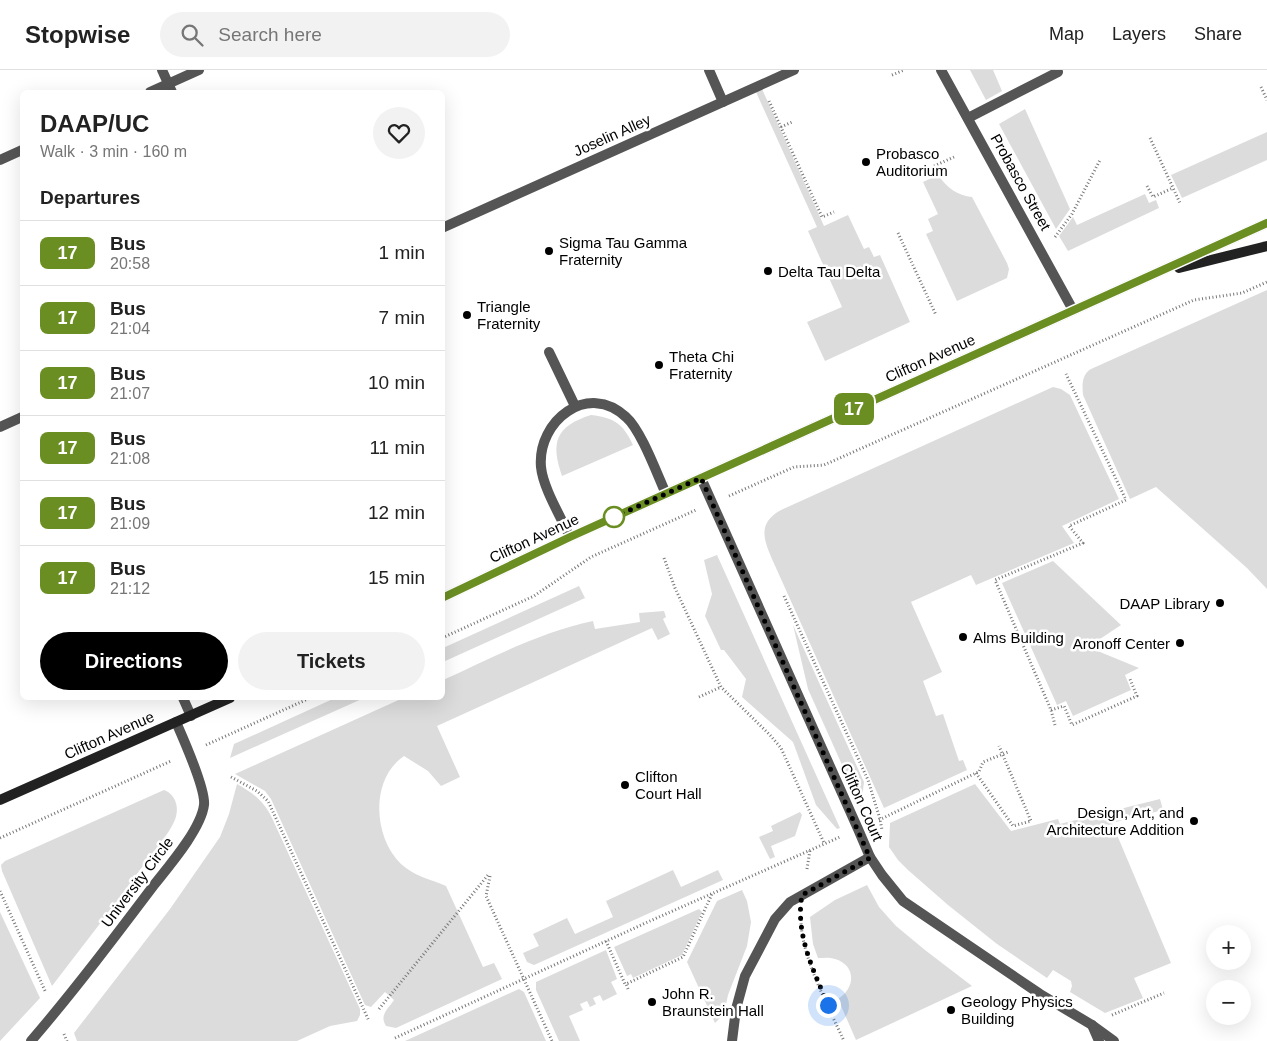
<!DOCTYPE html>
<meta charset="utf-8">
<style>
body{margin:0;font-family:Arial,sans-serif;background:#f2f2f2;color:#222;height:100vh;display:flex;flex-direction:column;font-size:19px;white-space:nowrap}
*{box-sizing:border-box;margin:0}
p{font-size:16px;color:#767676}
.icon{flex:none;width:28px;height:28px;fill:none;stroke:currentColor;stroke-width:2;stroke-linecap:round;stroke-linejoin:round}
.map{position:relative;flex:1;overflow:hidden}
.side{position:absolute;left:20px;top:20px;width:425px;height:610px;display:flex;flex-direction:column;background:#fff;border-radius:8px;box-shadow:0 5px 20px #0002}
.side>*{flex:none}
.badge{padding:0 10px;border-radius:8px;font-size:18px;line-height:32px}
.buttons{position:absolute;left:1206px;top:855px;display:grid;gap:10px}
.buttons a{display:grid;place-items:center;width:45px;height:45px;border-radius:50%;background:#fff;box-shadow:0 5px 20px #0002;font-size:25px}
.you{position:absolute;width:25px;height:25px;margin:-12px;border:4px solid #fff;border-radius:50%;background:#1a73e8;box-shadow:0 0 0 8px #1a73e833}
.map>.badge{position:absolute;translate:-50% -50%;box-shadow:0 0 0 2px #fff}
h2{padding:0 20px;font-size:19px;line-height:45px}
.round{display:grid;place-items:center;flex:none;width:52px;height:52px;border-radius:26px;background:#f2f2f2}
.head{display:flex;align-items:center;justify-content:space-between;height:85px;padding:0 20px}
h1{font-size:24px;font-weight:700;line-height:38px}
.button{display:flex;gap:10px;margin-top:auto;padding:10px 20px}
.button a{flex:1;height:58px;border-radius:30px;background:#000;color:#fff;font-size:20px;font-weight:700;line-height:58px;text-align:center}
.button a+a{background:#f2f2f2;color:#222}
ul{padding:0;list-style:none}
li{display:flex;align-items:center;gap:15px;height:65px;padding:0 20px;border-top:1px solid #e0e0e0}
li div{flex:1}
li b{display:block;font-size:19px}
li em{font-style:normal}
li .badge{min-width:55px;font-weight:700;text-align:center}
header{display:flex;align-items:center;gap:30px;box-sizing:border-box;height:70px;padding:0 25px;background:#fff;border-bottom:1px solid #e0e0e0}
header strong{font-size:24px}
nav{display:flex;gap:28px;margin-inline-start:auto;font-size:18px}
.search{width:350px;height:45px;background:#f2f2f2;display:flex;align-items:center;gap:12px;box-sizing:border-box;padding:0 18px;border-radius:28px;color:#767676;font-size:19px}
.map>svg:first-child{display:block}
.green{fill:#dcdcdc}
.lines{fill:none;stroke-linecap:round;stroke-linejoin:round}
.path{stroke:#777;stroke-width:3;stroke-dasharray:1 2.5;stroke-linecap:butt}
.lane{stroke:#555;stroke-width:10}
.street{stroke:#555;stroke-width:10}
.secondary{stroke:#222;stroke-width:10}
.line-casing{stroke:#fff;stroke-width:11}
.line{stroke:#6b8e23;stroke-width:8}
.walk{stroke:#000;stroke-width:5;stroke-dasharray:0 9}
.poi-dot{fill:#000;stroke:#fff;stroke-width:2}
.stop-dot{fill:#fff;stroke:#6b8e23;stroke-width:2.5}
.labels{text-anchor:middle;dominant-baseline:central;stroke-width:5;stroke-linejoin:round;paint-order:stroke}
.street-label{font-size:15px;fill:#000;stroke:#fff}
.poi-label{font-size:15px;fill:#000;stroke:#fff;text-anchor:start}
</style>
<header>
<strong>Stopwise</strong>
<div class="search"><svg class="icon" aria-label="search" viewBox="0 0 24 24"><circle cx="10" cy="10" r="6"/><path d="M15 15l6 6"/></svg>Search here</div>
<nav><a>Map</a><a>Layers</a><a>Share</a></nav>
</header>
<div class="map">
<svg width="1267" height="971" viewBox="0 0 1267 971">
<rect width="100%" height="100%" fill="#fff"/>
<!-- green -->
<g class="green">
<polygon points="970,0 993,0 1002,21 986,30"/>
<polygon points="762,19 824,156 848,145 864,179 869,177 874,187 880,185 910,252 825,291 807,252 842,237 808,161 817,157 756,22"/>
<polygon points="1025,39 1070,139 1056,159 999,54"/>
<polygon points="1267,62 1267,90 1182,128 1171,105"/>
<path d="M938,105C946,117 958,126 972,127L1007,193L1009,199L1007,208L957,231L926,164L933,161L928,149L938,144L923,112Z"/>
<polygon points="1145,124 1149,133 1156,130 1159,138 1068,181 1059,166 1073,147 1077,155"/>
<path d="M1267,220V519L1247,498L1156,417L1130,429L1083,325C1082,315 1082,304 1091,299Z"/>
<path d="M1053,317L1061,319L1070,325L1119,429L1062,456L1074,473L976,515L971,505L911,532L942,602L923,611L936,646L943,644L959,691L963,690L967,700L884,738L772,489C763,468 758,453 781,440Z"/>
<path d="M591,345C615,348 623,354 633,375L562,406C550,372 556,356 591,345Z"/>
<polygon points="717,485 840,758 837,759 816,735 793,672 742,627 746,609 724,580 721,580 705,546 712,524 704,490"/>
<polygon points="1053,491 1121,555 1088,577 1139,598 1125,605 1131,620 1073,646 1066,631 1057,635 1002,513"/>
<polygon points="579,516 585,528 443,592 443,578"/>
<path d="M664,541L666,547L663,549L670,564L658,570L652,558L437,656L460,707L441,716L428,701L404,686C370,709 373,767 401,794C414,806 430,809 446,816L483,897L494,893L502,909L396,958L386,956C379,945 388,939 394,930L385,922L371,937L365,935L271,729L265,721L235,704L403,628H442L443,610C492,588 540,562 593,551L595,559L640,552L639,543Z"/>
<polygon points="793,555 864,712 861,737 808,619"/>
<polygon points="335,628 364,628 230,688 234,674"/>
<path d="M237,714C253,723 264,731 272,748L360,939V945L357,951L330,956L297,971H77L74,963L170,839L220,767L229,744Z"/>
<polygon points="975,714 1011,761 1058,749 1060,754 1160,729 1163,740 1112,753 1171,893 1134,908 1143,928 1105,943 1070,922 1072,916 1071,911 1053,900 1047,908 997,874 948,835 908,800 898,790 889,777 890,753"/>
<path d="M164,720C177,725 180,740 174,752C168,765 154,781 145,793C115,835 83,875 52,916L2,801L1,795L5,791Z"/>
<polygon points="800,742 802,745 795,766 771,776 775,787 770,789 759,767 773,761 771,756"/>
<polygon points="673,800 681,817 718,800 723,810 534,895 527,892 523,883 539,876 533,864 567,848 575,864 613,847 606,831"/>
<path d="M867,815L879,837L896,856L925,880L972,916L856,970L838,929C856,918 856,895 835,889C829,887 824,888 818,888L813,874L810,847L835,830Z"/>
<polygon points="742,820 747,831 751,852 747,876 728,925 724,944 715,953 687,892 717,831"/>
<polygon points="699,839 702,842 682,885 633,908 631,904 627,906 614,877"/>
<polygon points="0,842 40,928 0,971"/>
<polygon points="606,880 617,909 611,912 617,924 603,931 600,925 593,928 596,934 590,937 587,931 580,934 583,940 569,946 580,971 559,971 536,920 536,912"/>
<polygon points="519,919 524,922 546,971 405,971"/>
</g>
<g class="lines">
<!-- path -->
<g class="path">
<polyline points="892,5 904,0"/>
<polyline points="1261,17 1267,30"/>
<polyline points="769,31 822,147 834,142"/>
<polyline points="781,57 792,52"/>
<polyline points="1150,68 1180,133"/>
<polyline points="934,96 954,87"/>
<polyline points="1147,116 1153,127 1173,118"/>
<polyline points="898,163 936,245"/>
<polyline points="1055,167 1072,144 1100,90"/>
<polyline points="729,426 794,397 824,395 1194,230 1242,223 1267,212"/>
<polyline points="664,488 675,518 721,617 770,665 781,678 824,773"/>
<polyline points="784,526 868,710 880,749 882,760"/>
<polyline points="442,568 534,526 591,487 696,440"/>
<polyline points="699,627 721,617"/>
<polyline points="1051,640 1064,636 1072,655 1137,626 1130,609 1132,608"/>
<polyline points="1055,655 1051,640 995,510 1083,473 1069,456 1126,430 1066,304"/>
<polyline points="206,675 310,628"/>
<polyline points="976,703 1013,756 1031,751 999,676"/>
<polyline points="231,707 257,721 268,731 369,951"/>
<polyline points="879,750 976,703 979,702 983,692 1008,682"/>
<polyline points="0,768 171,691"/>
<polyline points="807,799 810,780"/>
<polyline points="490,806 486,826 552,971"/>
<polyline points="0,821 46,923"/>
<path d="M801,850C801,886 829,938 844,971"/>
<polyline points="606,871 625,914"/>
<polyline points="628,919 626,914 683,887 712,824"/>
<polyline points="379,939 488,805"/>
<polyline points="1112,945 1164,923"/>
<polyline points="64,964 67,971"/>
<polyline points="395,968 650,851 840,767"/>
</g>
<!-- lane -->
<g class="lane">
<polyline points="709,0 723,32"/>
<polyline points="968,48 1058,2"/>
<polyline points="442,158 794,0"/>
<polyline points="549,282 575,336"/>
<polyline points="0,357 22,347"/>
<path d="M570,467C561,447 543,418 541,397C537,351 588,311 626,347C641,360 657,404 666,424"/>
<polyline points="183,628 191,646"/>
<polyline points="1092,955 1099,971"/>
<polyline points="732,971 736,939 745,906 775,849 790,832 870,787"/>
</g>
<!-- street -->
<g class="street">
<polyline points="162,0 172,22"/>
<polyline points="941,0 1073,240"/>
<polyline points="150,22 199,0"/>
<polyline points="0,90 22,80"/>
<polyline points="701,408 858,759 870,787 882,805 903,831 1040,924 1092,955 1114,971"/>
<path d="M31,971C74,921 114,868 154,815C169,796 201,759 204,735C206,719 183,668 176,652"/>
</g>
<!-- secondary -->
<g class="secondary">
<polyline points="1179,198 1267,176"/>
<polyline points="442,528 570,467 1267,153"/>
<polyline points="0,730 230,628"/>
</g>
</g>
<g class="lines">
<defs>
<polyline id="line" points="442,528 570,467 1267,153"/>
</defs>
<!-- line casing -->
<use href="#line" class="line-casing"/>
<!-- line -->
<use href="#line" class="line"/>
<!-- walk -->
<path class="walk" d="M614,447L701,408L870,788L802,825C795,864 813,899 828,935"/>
</g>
<!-- markers -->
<g class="poi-dot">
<circle cx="866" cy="92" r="5"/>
<circle cx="549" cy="181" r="5"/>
<circle cx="768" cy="201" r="5"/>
<circle cx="467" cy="245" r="5"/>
<circle cx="659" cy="295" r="5"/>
<circle cx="1220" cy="533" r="5"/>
<circle cx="963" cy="567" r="5"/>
<circle cx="1180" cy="573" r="5"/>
<circle cx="625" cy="715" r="5"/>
<circle cx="1194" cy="751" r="5"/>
<circle cx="652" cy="932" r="5"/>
<circle cx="951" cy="940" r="5"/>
</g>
<circle class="stop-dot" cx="614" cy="447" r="10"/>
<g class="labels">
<!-- street labels -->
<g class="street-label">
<text transform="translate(612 65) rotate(-24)">Joselin Alley</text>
<text transform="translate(1021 112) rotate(61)">Probasco Street</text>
<text transform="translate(930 288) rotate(-24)">Clifton Avenue</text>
<text transform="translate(534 468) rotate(-25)">Clifton Avenue</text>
<text transform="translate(109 665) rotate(-24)">Clifton Avenue</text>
<text transform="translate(862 732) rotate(66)">Clifton Court</text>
<text transform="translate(137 812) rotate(-53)">University Circle</text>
</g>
<!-- poi labels -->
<g class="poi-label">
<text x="876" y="83">Probasco<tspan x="876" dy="17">Auditorium</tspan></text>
<text x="559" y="172">Sigma Tau Gamma<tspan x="559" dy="17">Fraternity</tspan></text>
<text x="778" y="201">Delta Tau Delta</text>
<text x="477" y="236">Triangle<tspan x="477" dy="17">Fraternity</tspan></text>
<text x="669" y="286">Theta Chi<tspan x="669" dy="17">Fraternity</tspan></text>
<text x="1210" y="533" text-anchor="end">DAAP Library</text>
<text x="973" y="567">Alms Building</text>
<text x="1170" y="573" text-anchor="end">Aronoff Center</text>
<text x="635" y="706">Clifton<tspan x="635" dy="17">Court Hall</tspan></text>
<text x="1184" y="742" text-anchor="end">Design, Art, and<tspan x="1184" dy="17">Architecture Addition</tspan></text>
<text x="662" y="923">John R.<tspan x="662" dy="17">Braunstein Hall</tspan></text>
<text x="961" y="931">Geology Physics<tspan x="961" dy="17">Building</tspan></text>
</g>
</g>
</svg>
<div class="buttons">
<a>+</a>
<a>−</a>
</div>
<div class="you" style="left:828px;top:935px"></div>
<b class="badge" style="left:854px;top:339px;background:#6b8e23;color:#fff">17</b>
<section class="side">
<div class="head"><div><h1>DAAP/UC</h1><p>Walk · 3 min · 160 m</p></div><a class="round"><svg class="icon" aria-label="heart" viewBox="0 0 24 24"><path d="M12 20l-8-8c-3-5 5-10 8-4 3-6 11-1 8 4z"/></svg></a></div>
<h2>Departures</h2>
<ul>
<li><span class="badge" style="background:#6b8e23;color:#fff">17</span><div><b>Bus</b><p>20:58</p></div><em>1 min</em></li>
<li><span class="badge" style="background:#6b8e23;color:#fff">17</span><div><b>Bus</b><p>21:04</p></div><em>7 min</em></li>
<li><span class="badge" style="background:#6b8e23;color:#fff">17</span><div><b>Bus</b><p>21:07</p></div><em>10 min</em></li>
<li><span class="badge" style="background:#6b8e23;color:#fff">17</span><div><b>Bus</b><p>21:08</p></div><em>11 min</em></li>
<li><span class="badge" style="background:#6b8e23;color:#fff">17</span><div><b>Bus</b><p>21:09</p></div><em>12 min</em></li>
<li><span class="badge" style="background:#6b8e23;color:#fff">17</span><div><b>Bus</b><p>21:12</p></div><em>15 min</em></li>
</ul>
<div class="button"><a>Directions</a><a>Tickets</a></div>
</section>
</div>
